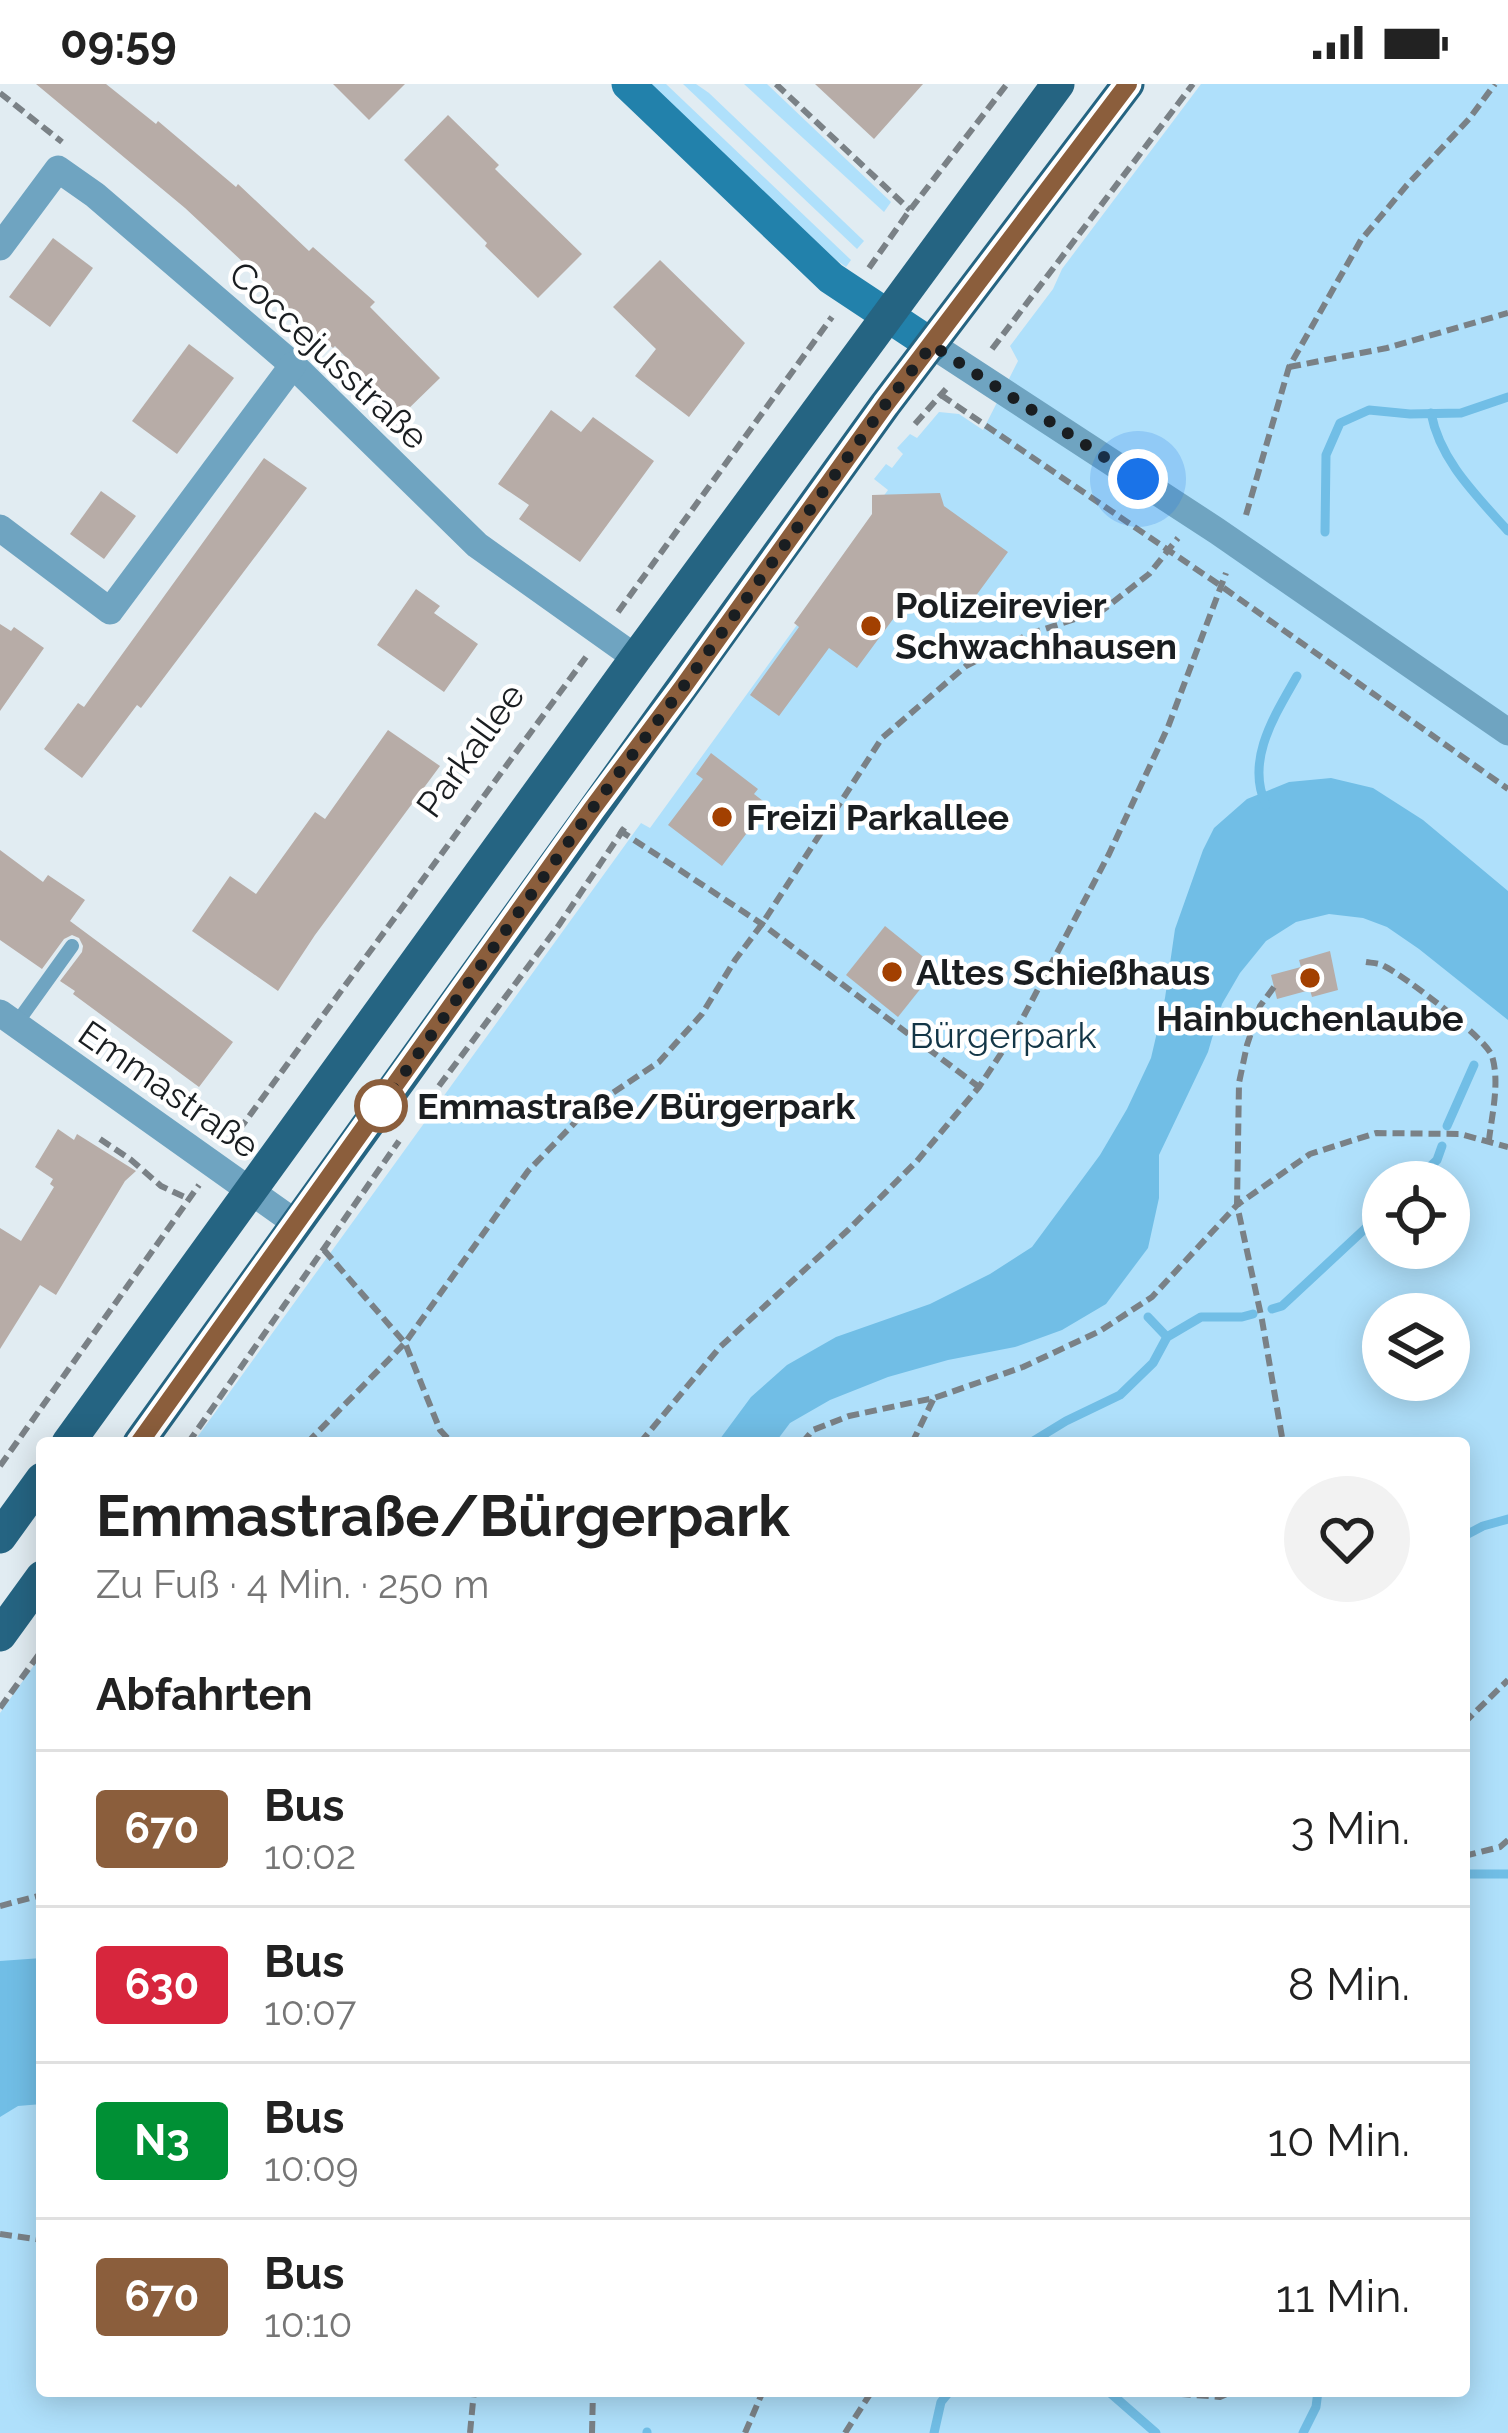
<!DOCTYPE html>
<html lang="de">
<meta charset="utf-8">
<style>
body{margin:0;font-family:Raleway,sans-serif;background:#f2f2f2;color:#222;height:100vh;display:flex;flex-direction:column;font-size:45px;white-space:nowrap}
*{box-sizing:border-box;margin:0}
p{font-size:39px;color:#767676}
.icon{flex:none;width:66px;height:66px;fill:none;stroke:currentColor;stroke-width:2;stroke-linecap:round;stroke-linejoin:round}
.map{position:relative;flex:1;overflow:hidden}
.details{position:absolute;left:36px;top:1353px;width:1434px;height:960px;display:flex;flex-direction:column;background:#fff;border-radius:12px;box-shadow:0 6px 30px #0003}
.details>*{flex:none}
.badge{padding:0 24px;border-radius:9px;font-size:42px;line-height:78px}
.controls{position:absolute;left:1362px;top:1077px;display:grid;gap:24px}
.controls a{display:grid;place-items:center;width:108px;height:108px;border-radius:50%;background:#fff;box-shadow:0 6px 30px #0003;font-size:60px}
.you{position:absolute;width:60px;height:60px;margin:-30px;border:9px solid #fff;border-radius:50%;background:#1a73e8;box-shadow:0 0 0 18px #1a73e833}
.map>.badge{position:absolute;translate:-50% -50%;box-shadow:0 0 0 6px #fff}
h2{padding:0 60px;font-size:45px;line-height:108px}
.round{display:grid;place-items:center;flex:none;width:126px;height:126px;border-radius:63px;background:#f2f2f2}
.overview{display:flex;align-items:center;justify-content:space-between;height:204px;padding:0 60px}
h1{font-size:57px;font-weight:700;line-height:90px}
ul{padding:0;list-style:none}
li{display:flex;align-items:center;gap:36px;height:156px;padding:0 60px;border-top:3px solid #e0e0e0}
li div{flex:1}
li b{display:block;font-size:45px}
li em{font-style:normal}
li .badge{min-width:132px;font-weight:700;text-align:center}
.status{display:flex;justify-content:space-between;align-items:center;height:84px;padding:0 60px;background:#fff;direction:ltr}
.status svg{height:33px;fill:currentColor}
.map>svg:first-child{display:block}
.green{fill:#afe0fb;fill-rule:evenodd}
.water{fill:#71bee6}
.lines{fill:none;stroke-linecap:round;stroke-linejoin:round}
.stream{stroke:#71bee6;stroke-width:9}
.building{fill:#b7aca7}
.path{stroke:#7a8186;stroke-width:6;stroke-dasharray:12 6;stroke-linecap:butt}
.service{stroke:#6fa4c1;stroke-width:14}
.minor{stroke:#6fa4c1;stroke-width:27}
.secondary{stroke:#2281ab;stroke-width:33}
.primary{stroke:#256482;stroke-width:33}
.line-casing{stroke:#fff;stroke-width:27}
.line{stroke:#8b5e3c;stroke-width:18}
.walk{stroke:#1a1e21;stroke-width:12;stroke-dasharray:0 21.6}
.poi-dot{fill:#a24001;stroke:#fff;stroke-width:4.5}
.stop-dot{fill:#fff;stroke:#8b5e3c;stroke-width:6}
.labels{text-anchor:middle;dominant-baseline:central;stroke-width:9;stroke-linejoin:round;paint-order:stroke}
.street-label{font-size:36px;fill:#1a1e21;stroke:#fff}
.poi-label{font-size:36px;font-weight:bold;fill:#1a1e21;stroke:#fff;text-anchor:start}
.park-label{font-size:36px;fill:#133647;stroke:#fff}
.stop-label{font-size:36px;font-weight:bold;fill:#1a1e21;stroke:#fff;text-anchor:start}
</style>
<div class="status"><b>09:59</b><svg viewBox="0 0 49 12"><path d="M0 12V9h3v3zM5 12V6h3v6zM10 12V3h3v9zM15 12V0h3v12zM26 1h20v11H26zM47 4h2v5h-2z"/></svg></div>
<div class="map">
<svg width="1508" height="2349" viewBox="0 0 1508 2349">
<rect width="100%" height="100%" fill="#e1ecf2"/>
<!-- green -->
<g class="green">
<polygon points="650,0 666,0 851,176 846,183 835,175"/>
<polygon points="683,0 696,0 709,9 864,157 857,165"/>
<polygon points="744,0 767,0 891,118 884,128"/>
<path d="M1201,0H1508V2349H0V1629L42,1570V2307H1464V1359H193L641,739L650,744L881,425L877,421L888,406L874,395L886,380L892,384L903,370L897,364L910,350L917,354L939,328L959,330L983,346L1018,277L1010,262L1053,205L1062,185ZM1383,1098H1449V1164H1383ZM1383,1230H1449V1296H1383Z"/>
</g>
<!-- water -->
<g class="water">
<polygon points="1331,694 1373,704 1423,736 1508,807 1508,936 1419,865 1387,843 1363,834 1329,830 1296,838 1266,857 1240,889 1222,920 1208,968 1159,1071 1159,1114 1148,1164 1106,1220 1062,1246 1015,1263 948,1276 888,1293 830,1316 790,1339 775,1359 717,1359 751,1313 787,1281 836,1253 930,1220 990,1190 1032,1163 1100,1071 1127,1025 1151,974 1165,914 1175,845 1203,766 1214,744 1247,715 1289,698"/>
<polygon points="42,1874 42,2020 18,2022 0,2033 0,1877"/>
</g>
<g class="lines">
<!-- stream -->
<g class="stream">
<path d="M1431,329C1440,377 1477,412 1508,447"/>
<polyline points="1325,448 1326,371 1340,339 1369,326 1410,330 1461,329 1508,313"/>
<path d="M1266,721C1245,676 1275,631 1297,592"/>
<polyline points="1447,1042 1474,981"/>
<polyline points="1414,1098 1437,1076 1442,1062"/>
<polyline points="1272,1225 1282,1222 1383,1128"/>
<polyline points="1148,1233 1167,1253"/>
<polyline points="1030,1359 1066,1337 1120,1311 1153,1279 1167,1253 1201,1233 1242,1233 1253,1230"/>
<polyline points="1464,1452 1483,1442 1508,1435"/>
<polyline points="1464,1790 1508,1790"/>
<polyline points="1108,2307 1156,2349"/>
<polyline points="647,2349 647,2348"/>
<polyline points="934,2349 941,2318 950,2307"/>
<polyline points="1303,2349 1316,2323 1318,2307"/>
</g>
</g>
<!-- building -->
<g class="building">
<polygon points="36,0 106,0 156,40 158,37 236,103 238,100 309,167 313,163 375,218 370,223 440,294 402,331 335,262 333,264 272,210 274,207 185,124"/>
<polygon points="333,0 405,0 369,36"/>
<polygon points="815,0 923,0 874,55"/>
<polygon points="448,31 499,81 495,85 582,170 538,214 485,162 487,159 404,76"/>
<polygon points="53,154 93,184 50,243 9,213"/>
<polygon points="660,176 745,259 689,333 635,292 656,265 613,223"/>
<polygon points="189,260 234,294 177,370 132,337"/>
<polygon points="551,326 581,348 593,333 654,377 580,478 519,435 529,421 498,400"/>
<polygon points="264,374 307,404 141,624 137,621 82,694 44,665 78,619 84,623"/>
<polygon points="101,407 136,432 104,475 70,450"/>
<polygon points="940,409 944,422 1008,468 956,539 913,508 857,584 829,564 779,632 750,611 799,543 794,539 872,430 872,411"/>
<polygon points="416,505 440,522 434,529 478,560 444,608 377,561"/>
<polygon points="0,540 11,547 14,543 44,564 0,627"/>
<polygon points="388,646 440,682 315,851 278,907 192,847 230,792 256,810 315,728 325,735"/>
<polygon points="711,669 758,705 754,710 768,721 722,782 668,741 703,695 696,690"/>
<polygon points="0,766 43,798 48,791 85,816 70,837 233,958 199,1003 73,910 75,907 60,897 82,868 83,862 79,854 72,851 64,855 42,885 0,856"/>
<polygon points="885,842 937,884 898,933 846,891"/>
<polygon points="1330,867 1338,906 1312,913 1310,906 1277,915 1271,891 1301,883 1299,876"/>
<polygon points="58,1045 74,1056 77,1050 136,1087 125,1097 56,1211 40,1201 0,1265 0,1144 21,1157 54,1103 50,1100 53,1095 35,1083"/>
</g>
<g class="lines">
<!-- path -->
<g class="path">
<polyline points="776,0 910,126"/>
<polyline points="0,9 62,58"/>
<polyline points="869,184 910,126 1007,0"/>
<polyline points="992,265 1193,0"/>
<polyline points="1289,283 1387,264 1508,229"/>
<polyline points="941,311 1221,502 1508,705"/>
<polyline points="915,340 946,305"/>
<polyline points="1246,431 1289,283 1361,156 1407,101 1469,35 1495,0"/>
<polyline points="618,528 832,233"/>
<polyline points="619,746 762,840 979,1003"/>
<path d="M1366,878C1372,879 1379,879 1384,882C1403,891 1486,954 1492,972C1500,998 1492,1030 1489,1056"/>
<polyline points="1274,903 1260,922 1247,961 1239,999 1237,1121 1262,1236 1283,1359"/>
<polyline points="439,1002 559,841 627,740"/>
<polyline points="100,1055 130,1075 161,1102 189,1115"/>
<polyline points="228,1061 586,573"/>
<polyline points="324,1166 405,1259 440,1346 452,1359"/>
<polyline points="188,1359 399,1057"/>
<polyline points="307,1359 405,1259 528,1087 587,1026 659,978 702,930 735,876 762,840 882,654 966,582 1029,550 1103,526 1149,490 1178,454"/>
<polyline points="640,1359 720,1263 848,1146 917,1077 979,1003 1017,945 1109,770 1168,643 1226,489"/>
<polyline points="802,1359 813,1346 849,1332 934,1314 1023,1283 1100,1247 1152,1213 1237,1121 1310,1070 1376,1049 1460,1050 1508,1063"/>
<polyline points="912,1359 934,1314"/>
<polyline points="0,1382 199,1101"/>
<polyline points="0,1624 42,1566"/>
<polyline points="1464,1639 1508,1596"/>
<polyline points="1464,1772 1500,1763 1508,1756"/>
<polyline points="0,1822 42,1811"/>
<polyline points="0,2150 42,2156"/>
<polyline points="1143,2307 1220,2313 1233,2307"/>
<polyline points="470,2349 474,2307"/>
<polyline points="592,2349 593,2307"/>
<polyline points="745,2349 763,2307"/>
<polyline points="845,2349 872,2307"/>
</g>
<!-- service -->
<polyline class="service" points="16,940 72,862"/>
<!-- minor -->
<g class="minor">
<polyline points="0,163 58,85 95,111 293,281 477,461 636,574"/>
<polyline points="932,261 1217,447 1508,648"/>
<polyline points="0,444 110,527 293,281"/>
<polyline points="0,929 297,1140"/>
</g>
<!-- secondary -->
<polyline class="secondary" points="628,0 831,194 932,261"/>
<!-- primary -->
<g class="primary">
<polyline points="68,1359 636,574 1058,0"/>
<polyline points="139,1359 885,321 1128,0"/>
<polyline points="0,1453 42,1395"/>
<polyline points="0,1551 42,1493"/>
</g>
</g>
<g class="lines">
<defs>
<polyline id="line" points="139,1359 592,725 683,603 885,321 1128,0"/>
</defs>
<!-- line casing -->
<use href="#line" class="line-casing"/>
<!-- line -->
<use href="#line" class="line"/>
<!-- walk -->
<polyline class="walk" points="381,1022 592,725 683,603 885,321 932,261 1138,395"/>
</g>
<!-- markers -->
<g class="poi-dot">
<circle cx="871" cy="542" r="12"/>
<circle cx="722" cy="733" r="12"/>
<circle cx="892" cy="888" r="12"/>
<circle cx="1310" cy="894" r="12"/>
</g>
<circle class="stop-dot" cx="381" cy="1022" r="24"/>
<g class="labels">
<!-- street labels -->
<g class="street-label">
<text transform="translate(329 271) rotate(43)">Coccejusstraße</text>
<text transform="translate(470 666) rotate(-54)">Parkallee</text>
<text transform="translate(169 1005) rotate(35)">Emmastraße</text>
</g>
<!-- poi labels -->
<g class="poi-label">
<text x="895" y="521">Polizeirevier<tspan x="895" dy="41">Schwachhausen</tspan></text>
<text x="746" y="733">Freizi Parkallee</text>
<text x="916" y="888">Altes Schießhaus</text>
<text x="1310" y="934" text-anchor="middle">Hainbuchenlaube</text>
</g>
<!-- park labels -->
<g class="park-label">
<text x="1003" y="951">Bürgerpark</text>
</g>
<!-- stop labels -->
<g class="stop-label">
<text x="417" y="1022">Emmastraße/Bürgerpark</text>
</g>
</g>
</svg>
<div class="controls">
<a><svg class="icon" aria-label="locate" viewBox="0 0 24 24"><circle cx="12" cy="12" r="6"/><path d="M12 2v4M12 18v4M2 12h4M18 12h4"/></svg></a>
<a><svg class="icon" aria-label="layers" viewBox="0 0 24 24"><path d="M12 4l9 5-9 5-9-5zM3 14l9 5 9-5"/></svg></a>
</div>
<div class="you" style="left:1138px;top:395px"></div>
<section class="details">
<div class="overview"><div><h1>Emmastraße/Bürgerpark</h1><p>Zu Fuß · 4 Min. · 250 m</p></div><a class="round"><svg class="icon" aria-label="heart" viewBox="0 0 24 24"><path d="M12 20l-8-8c-3-5 5-10 8-4 3-6 11-1 8 4z"/></svg></a></div>
<h2>Abfahrten</h2>
<ul>
<li><span class="badge" style="background:#8b5e3c;color:#fff">670</span><div><b>Bus</b><p>10:02</p></div><em>3 Min.</em></li>
<li><span class="badge" style="background:#d7263d;color:#fff">630</span><div><b>Bus</b><p>10:07</p></div><em>8 Min.</em></li>
<li><span class="badge" style="background:#009035;color:#fff">N3</span><div><b>Bus</b><p>10:09</p></div><em>10 Min.</em></li>
<li><span class="badge" style="background:#8b5e3c;color:#fff">670</span><div><b>Bus</b><p>10:10</p></div><em>11 Min.</em></li>
</ul>
</section>
</div>
